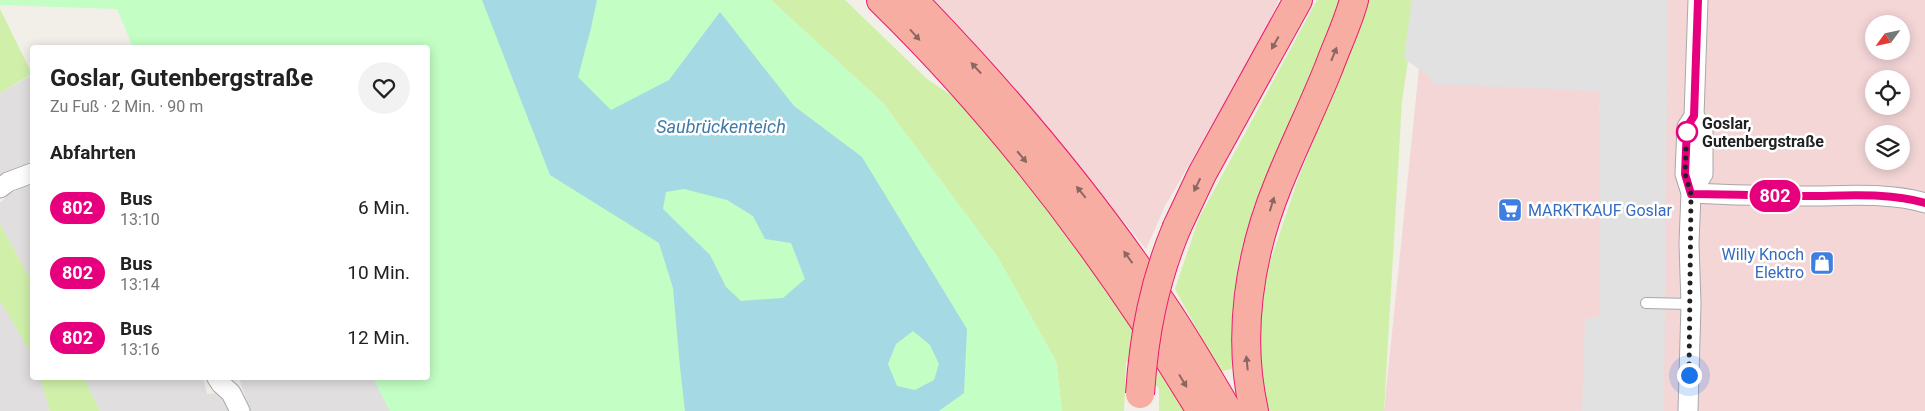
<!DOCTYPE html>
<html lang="de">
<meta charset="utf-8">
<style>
body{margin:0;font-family:Roboto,sans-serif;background:#f2f2f2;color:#222;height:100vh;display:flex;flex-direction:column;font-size:19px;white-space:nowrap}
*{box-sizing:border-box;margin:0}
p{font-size:16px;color:#767676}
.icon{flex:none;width:28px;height:28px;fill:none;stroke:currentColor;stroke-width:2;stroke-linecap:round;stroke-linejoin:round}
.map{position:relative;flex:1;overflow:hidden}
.side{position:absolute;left:30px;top:45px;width:400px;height:335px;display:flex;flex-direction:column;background:#fff;border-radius:5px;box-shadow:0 2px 12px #0003}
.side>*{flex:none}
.badge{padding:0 10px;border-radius:16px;font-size:18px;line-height:32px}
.needle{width:32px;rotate:237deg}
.fabs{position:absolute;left:1865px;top:15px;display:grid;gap:10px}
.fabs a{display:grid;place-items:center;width:45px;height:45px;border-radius:50%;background:#fff;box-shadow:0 2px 12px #0003;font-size:25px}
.you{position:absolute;width:25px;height:25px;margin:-12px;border:4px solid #fff;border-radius:50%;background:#1a73e8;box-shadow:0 0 0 8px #1a73e833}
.map>.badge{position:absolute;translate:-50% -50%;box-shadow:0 0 0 2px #fff}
h2{padding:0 20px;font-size:19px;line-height:45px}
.round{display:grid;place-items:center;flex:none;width:52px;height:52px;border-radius:26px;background:#f2f2f2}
.summary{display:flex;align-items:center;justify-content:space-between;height:85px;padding:0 20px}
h1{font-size:24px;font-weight:700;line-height:38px}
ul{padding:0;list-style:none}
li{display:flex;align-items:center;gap:15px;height:65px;padding:0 20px}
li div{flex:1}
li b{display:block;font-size:19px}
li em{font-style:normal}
li .badge{min-width:55px;font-weight:700;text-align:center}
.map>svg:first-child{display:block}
.residential{fill:#e0dede}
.commercial{fill:#f4d6d7;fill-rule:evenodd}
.grass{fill:#d0f0aa}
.park{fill:#c3fec4}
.parking{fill:#e1e1e1}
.water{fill:#a5d9e3;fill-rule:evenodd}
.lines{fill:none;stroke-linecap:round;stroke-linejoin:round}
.service-casing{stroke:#a8a8a8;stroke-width:12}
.minor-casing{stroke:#a8a8a8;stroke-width:21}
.trunk-casing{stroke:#ea1b6e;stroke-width:30}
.service{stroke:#fff;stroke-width:10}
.minor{stroke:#fff;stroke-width:19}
.trunk{stroke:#f7ada2;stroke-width:28}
.trunk-bridge-casing{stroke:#ea1b6e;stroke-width:30;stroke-linecap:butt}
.trunk-bridge{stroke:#f7ada2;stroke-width:28}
.oneway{fill:#8c6762}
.line-casing{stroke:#fff;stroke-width:11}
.line{stroke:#e6007e;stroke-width:8}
.walk{stroke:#212121;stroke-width:5;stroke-dasharray:0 9}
.stop-dot{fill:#fff;stroke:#e6007e;stroke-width:2.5}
.labels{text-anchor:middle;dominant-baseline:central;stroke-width:5;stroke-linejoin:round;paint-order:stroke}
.stop-label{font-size:16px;font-weight:bold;fill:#212121;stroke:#fff;text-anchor:start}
.shop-label{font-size:16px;fill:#366cbe;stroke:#fff;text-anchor:start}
.water-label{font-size:18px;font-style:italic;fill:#3f7aaa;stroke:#fff}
</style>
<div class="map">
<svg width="1925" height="411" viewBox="0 0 1925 411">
<rect width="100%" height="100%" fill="#f2eee8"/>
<!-- residential -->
<g class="residential">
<polygon points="32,75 32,168 0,178 0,93"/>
<polygon points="32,185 32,282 0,224 0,203 8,195 24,186"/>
<polygon points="0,301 32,354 32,378 40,378 50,411 0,411"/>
<polygon points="84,378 203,378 207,394 218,393 229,402 231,411 100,411"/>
<polygon points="239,378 373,378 390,411 250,411"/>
</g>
<!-- commercial -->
<g class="commercial">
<polygon points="934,0 1279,0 1258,47 1165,206 1146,249 1064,148 970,38"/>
<path d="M1426,0H1925V411H1384ZM1874,24H1901V51H1874ZM1874,79H1901V106H1874ZM1874,134H1901V161H1874Z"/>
</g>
<!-- grass -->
<g class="grass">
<polygon points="771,0 845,0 927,79 958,100 1035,192 1131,321 1184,411 1159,411 1159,388 1126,361 1124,411 1062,411 1056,361 997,256 883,103"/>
<polygon points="1317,0 1346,0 1327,51 1252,211 1239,261 1233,327 1234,368 1220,372 1175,289 1199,218"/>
<polygon points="1368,0 1417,0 1402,101 1384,411 1268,411 1263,395 1257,342 1265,277 1298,179 1365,14"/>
<polygon points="0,9 32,74 0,93"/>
<polygon points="0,224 32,282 32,355 0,301"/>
<polygon points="40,378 84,378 100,411 50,411"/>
</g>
<!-- park -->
<polygon class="park" points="0,0 771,0 883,103 997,256 1056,361 1062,411 390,411 373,378 428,378 428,48 133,47 117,9 0,5"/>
<!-- parking -->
<polygon class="parking" points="1412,0 1668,0 1664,411 1582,411 1585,319 1600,317 1599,91 1433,84 1428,76 1404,58"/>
<!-- water -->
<path class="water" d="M482,0H597L591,28L578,77L611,110L669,80L720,12L794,106L862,157L967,329L964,393L939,411H685L680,367L673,288L659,243L550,175ZM684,189L727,200L753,216L765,239L791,243L805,279L783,298L741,301L726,287L710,255L663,209L666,192ZM913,331L930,345L939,364L934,380L915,390L897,386L888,364L896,344Z"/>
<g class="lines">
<defs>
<polyline id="service" points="1646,303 1691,304"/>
<g id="minor">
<polyline points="0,188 8,182 32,173"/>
<path d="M1691,193C1729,195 1768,196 1806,196C1845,196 1888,192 1925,203"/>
<polyline points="1691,193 1703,174 1703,128 1694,116"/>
<polyline points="217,378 221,384 231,393 240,411"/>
<polyline points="1688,411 1691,304 1689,243 1691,193 1685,174 1687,127 1694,116 1698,0"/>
</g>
<g id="trunk">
<path d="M881,0C1006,122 1111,262 1201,411"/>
<path d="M913,0C1007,97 1095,201 1169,314C1190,346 1209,379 1228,411"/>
<polyline points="1177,227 1202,174 1298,0"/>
<path d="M1254,411C1237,336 1249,256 1278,185C1294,145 1313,107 1329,67C1337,45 1348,23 1354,0"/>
</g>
</defs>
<!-- service casing -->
<use href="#service" class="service-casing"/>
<!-- minor casing -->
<use href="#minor" class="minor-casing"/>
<!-- trunk casing -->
<use href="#trunk" class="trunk-casing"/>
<!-- service -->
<use href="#service" class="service"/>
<!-- minor -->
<use href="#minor" class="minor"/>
<!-- trunk -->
<use href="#trunk" class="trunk"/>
<defs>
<path id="trunk-bridge" d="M1140,394C1144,334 1154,282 1177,227"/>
</defs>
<!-- trunk-bridge casing -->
<use href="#trunk-bridge" class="trunk-bridge-casing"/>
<!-- trunk-bridge -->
<use href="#trunk-bridge" class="trunk-bridge"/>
</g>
<!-- one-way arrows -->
<defs><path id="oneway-solid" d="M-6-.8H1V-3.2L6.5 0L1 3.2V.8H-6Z" transform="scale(1.25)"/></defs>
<g class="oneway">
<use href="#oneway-solid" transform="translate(915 35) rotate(48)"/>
<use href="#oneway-solid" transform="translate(1275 43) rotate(119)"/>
<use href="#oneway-solid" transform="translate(1334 54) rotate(-68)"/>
<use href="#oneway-solid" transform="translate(976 68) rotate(-133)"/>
<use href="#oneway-solid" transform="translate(1022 157) rotate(50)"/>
<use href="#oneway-solid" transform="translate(1197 185) rotate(116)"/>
<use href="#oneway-solid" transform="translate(1081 192) rotate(-129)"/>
<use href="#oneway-solid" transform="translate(1272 204) rotate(-73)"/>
<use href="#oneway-solid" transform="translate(1128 257) rotate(-126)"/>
<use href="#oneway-solid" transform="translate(1247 363) rotate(-96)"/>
<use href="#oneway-solid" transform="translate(1183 381) rotate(59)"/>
</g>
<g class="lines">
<defs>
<path id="line" d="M1698,0L1694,116L1687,127L1685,174L1691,194C1729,194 1768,196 1806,196C1845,196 1887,192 1925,203"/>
</defs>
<!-- line casing -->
<use href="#line" class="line-casing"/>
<!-- line -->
<use href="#line" class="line"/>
<!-- walk -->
<polyline class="walk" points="1687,132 1687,127 1685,174 1691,194 1689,375"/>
</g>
<!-- icons -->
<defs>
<symbol id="supermarket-square" viewBox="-11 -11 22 22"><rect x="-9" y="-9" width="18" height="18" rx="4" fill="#3f7fe0" stroke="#fff"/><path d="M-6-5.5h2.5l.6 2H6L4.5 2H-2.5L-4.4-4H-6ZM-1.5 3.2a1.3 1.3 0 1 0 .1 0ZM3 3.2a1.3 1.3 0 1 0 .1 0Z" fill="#fff"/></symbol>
<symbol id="shop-square" viewBox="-11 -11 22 22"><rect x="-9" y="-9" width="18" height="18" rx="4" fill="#3f7fe0" stroke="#fff"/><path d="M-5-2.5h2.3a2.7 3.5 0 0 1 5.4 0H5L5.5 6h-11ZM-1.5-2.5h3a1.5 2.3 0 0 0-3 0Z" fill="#fff"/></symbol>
</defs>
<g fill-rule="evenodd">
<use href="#supermarket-square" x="1496" y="196" width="28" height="28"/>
<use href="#shop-square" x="1808" y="249" width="28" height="28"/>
</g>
<!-- markers -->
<circle class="stop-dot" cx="1687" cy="132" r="10"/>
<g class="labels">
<!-- stop labels -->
<g class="stop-label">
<text x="1702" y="123">Goslar,<tspan x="1702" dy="18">Gutenbergstraße</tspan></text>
</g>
<!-- shop labels -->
<g class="shop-label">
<text x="1528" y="210">MARKTKAUF Goslar</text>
<text x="1804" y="254" text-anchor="end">Willy Knoch<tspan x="1804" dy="18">Elektro</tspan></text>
</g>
<!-- water labels -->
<g class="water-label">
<text x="721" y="126">Saubrückenteich</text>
</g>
</g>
</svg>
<div class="fabs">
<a><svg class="needle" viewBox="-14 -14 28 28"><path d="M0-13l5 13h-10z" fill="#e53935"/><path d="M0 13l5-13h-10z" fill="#767676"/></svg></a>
<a><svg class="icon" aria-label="locate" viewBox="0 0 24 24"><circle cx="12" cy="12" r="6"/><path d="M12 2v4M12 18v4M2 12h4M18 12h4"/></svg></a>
<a><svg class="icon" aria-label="layers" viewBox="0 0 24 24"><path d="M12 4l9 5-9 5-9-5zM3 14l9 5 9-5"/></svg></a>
</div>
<div class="you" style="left:1689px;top:375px"></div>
<b class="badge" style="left:1775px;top:196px;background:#e6007e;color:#fff">802</b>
<section class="side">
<div class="summary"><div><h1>Goslar, Gutenbergstraße</h1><p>Zu Fuß · 2 Min. · 90 m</p></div><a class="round"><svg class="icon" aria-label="heart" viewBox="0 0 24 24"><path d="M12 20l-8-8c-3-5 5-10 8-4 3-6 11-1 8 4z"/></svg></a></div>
<h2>Abfahrten</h2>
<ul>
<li><span class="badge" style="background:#e6007e;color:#fff">802</span><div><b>Bus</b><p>13:10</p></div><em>6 Min.</em></li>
<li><span class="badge" style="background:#e6007e;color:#fff">802</span><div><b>Bus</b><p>13:14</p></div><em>10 Min.</em></li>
<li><span class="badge" style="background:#e6007e;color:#fff">802</span><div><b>Bus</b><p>13:16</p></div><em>12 Min.</em></li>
</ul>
</section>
</div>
